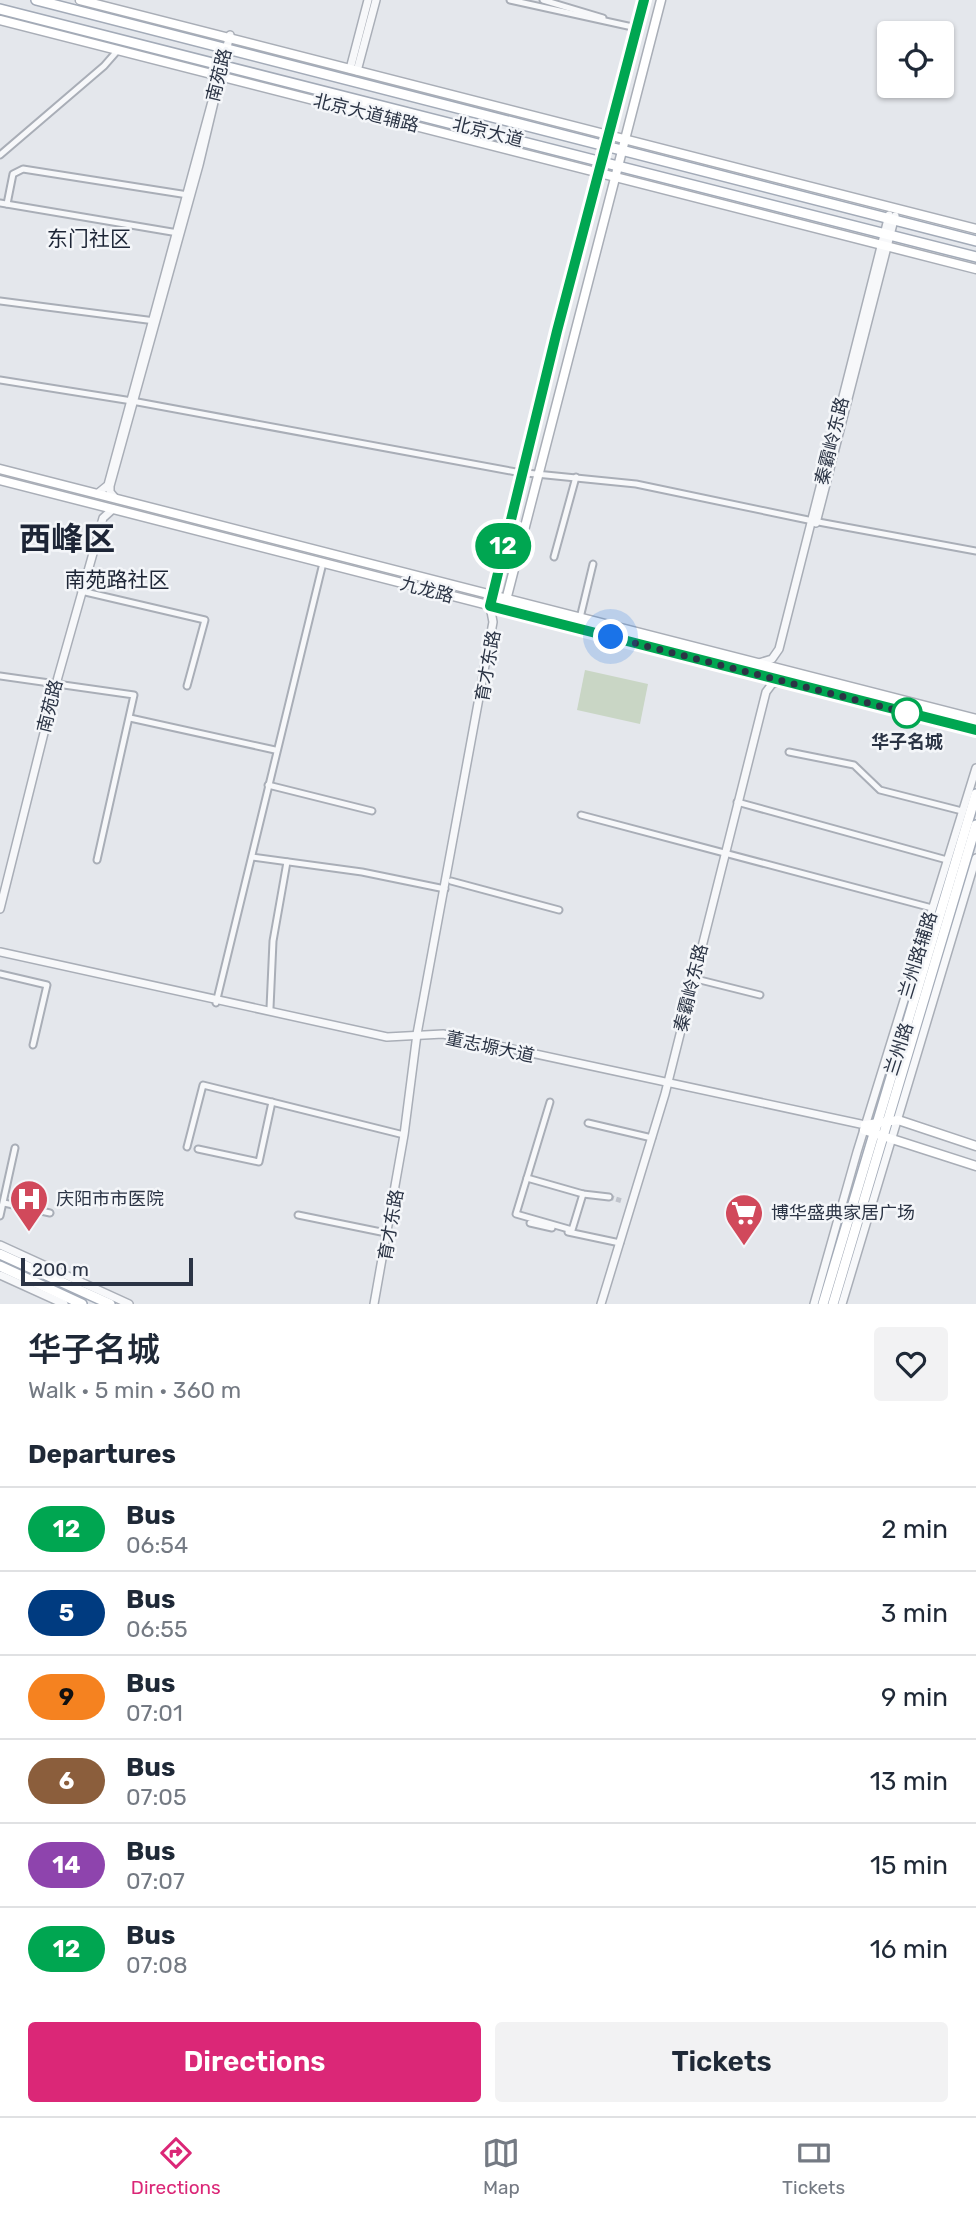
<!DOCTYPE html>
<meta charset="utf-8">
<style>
body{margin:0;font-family:Rubik,"Noto Sans SC",sans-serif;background:#f2f2f3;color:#1f2937;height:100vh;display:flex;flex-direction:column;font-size:26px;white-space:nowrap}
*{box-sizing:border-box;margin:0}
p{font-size:23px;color:#747a83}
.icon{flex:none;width:38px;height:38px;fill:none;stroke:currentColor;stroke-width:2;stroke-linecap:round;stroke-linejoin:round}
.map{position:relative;height:1304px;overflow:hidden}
.details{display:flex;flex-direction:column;background:#fff;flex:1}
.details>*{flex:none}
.badge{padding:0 14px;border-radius:23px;font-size:24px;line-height:46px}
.buttons{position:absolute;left:877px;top:21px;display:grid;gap:14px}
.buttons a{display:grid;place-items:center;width:77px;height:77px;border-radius:7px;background:#fff;box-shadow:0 2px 5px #0004;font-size:35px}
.scale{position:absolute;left:21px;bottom:18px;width:172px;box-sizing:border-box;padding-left:7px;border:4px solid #2b3445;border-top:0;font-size:19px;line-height:24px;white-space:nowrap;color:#2b3445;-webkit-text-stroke:5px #f4f6f9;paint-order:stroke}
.you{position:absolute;width:35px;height:35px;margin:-18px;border:5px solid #fff;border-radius:50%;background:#1a73e8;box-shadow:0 0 0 10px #1a73e833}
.map>.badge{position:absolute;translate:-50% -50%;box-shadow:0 0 0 4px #fff}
h2{padding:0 28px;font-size:26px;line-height:63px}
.round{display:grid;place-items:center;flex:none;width:74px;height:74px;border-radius:7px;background:#f2f2f3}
.head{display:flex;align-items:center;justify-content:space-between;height:119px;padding:0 28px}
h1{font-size:33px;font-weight:600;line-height:52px}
.cta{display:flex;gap:14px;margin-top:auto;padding:14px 28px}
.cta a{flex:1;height:80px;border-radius:7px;background:#db2777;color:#fff;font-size:28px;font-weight:600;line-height:80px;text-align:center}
.cta a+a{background:#f2f2f3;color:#1f2937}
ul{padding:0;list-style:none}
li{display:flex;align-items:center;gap:21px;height:84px;padding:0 28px;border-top:2px solid #e0e1e3}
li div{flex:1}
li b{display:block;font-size:26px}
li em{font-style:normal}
li .badge{min-width:77px;font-weight:700;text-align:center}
.tab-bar{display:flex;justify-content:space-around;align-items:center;height:98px;border-top:2px solid #e0e1e3;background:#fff;font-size:19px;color:#747a83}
.tab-bar a{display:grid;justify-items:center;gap:4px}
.tab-bar .active{color:#db2777}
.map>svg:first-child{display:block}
.green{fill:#c9d6c5}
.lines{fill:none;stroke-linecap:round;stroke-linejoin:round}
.minor-tunnel{stroke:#bfc3cb;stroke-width:5;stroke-dasharray:5 2.5;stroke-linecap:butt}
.minor-casing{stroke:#a9aeb7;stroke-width:9}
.tertiary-casing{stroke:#a9aeb7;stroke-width:10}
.secondary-casing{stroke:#a9aeb7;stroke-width:11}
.primary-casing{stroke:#a3abb8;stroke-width:12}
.minor{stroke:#f7f8fa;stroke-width:5}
.tertiary{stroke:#f7f8fa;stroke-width:7}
.secondary{stroke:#fff;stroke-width:8}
.primary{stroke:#fff;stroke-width:9}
.line-casing{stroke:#fff;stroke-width:16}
.line{stroke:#00a651;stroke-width:10}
.walk{stroke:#2b3445;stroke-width:7;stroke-dasharray:0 12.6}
.stop-dot{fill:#fff;stroke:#00a651;stroke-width:3.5}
.labels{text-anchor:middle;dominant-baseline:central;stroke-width:5;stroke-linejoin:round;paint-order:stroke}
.street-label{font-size:18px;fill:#2b3445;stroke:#f4f6f9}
.stop-label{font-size:18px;font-weight:bold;fill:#2b3445;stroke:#f4f6f9}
.poi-label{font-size:18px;fill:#2b3445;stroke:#f4f6f9;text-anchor:start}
.quarter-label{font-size:21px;fill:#1d2536;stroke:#f4f6f9}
.town-label{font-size:32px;font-weight:bold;fill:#1d2536;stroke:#f4f6f9}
</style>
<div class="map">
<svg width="976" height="1304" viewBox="0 0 976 1304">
<rect width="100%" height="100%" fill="#e4e7ec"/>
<!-- green -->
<polygon class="green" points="585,670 648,684 640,724 577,710"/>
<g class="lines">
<!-- minor-tunnel -->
<polyline class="minor-tunnel" points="609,1197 622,1201"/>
<defs>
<g id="minor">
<polyline points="510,0 637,28"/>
<polyline points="543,0 603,18"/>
<polyline points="0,155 104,66 118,50"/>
<polyline points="0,203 178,233"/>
<polyline points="7,204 13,174 23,169 188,195"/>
<polyline points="0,301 155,321"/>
<polyline points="0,380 132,401 516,472 636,484 813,521 976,551"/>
<polyline points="554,557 576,477"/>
<polyline points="81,591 205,620 187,686"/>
<polyline points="580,618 593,564"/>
<polyline points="0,676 134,695 97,860"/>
<polyline points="130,718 275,750"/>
<polyline points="789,752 854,765 880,790 962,811"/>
<polyline points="268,785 372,811"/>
<polyline points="737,802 947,860"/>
<polyline points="581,815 932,908"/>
<polyline points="252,857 362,872 445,889"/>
<polyline points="451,881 559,910"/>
<polyline points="0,974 47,985 33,1045"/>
<polyline points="692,978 760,995"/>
<polyline points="216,1003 323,563"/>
<polyline points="270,1008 273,941 287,862"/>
<polyline points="550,1102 516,1214 572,1230 583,1194"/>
<polyline points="588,1123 652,1138"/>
<polyline points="187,1147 203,1085 404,1135"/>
<polyline points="198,1149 259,1162 272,1102"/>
<polyline points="527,1178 583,1194 609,1197"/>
<polyline points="4,1203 50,1213"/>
<polyline points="298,1215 386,1233"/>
<polyline points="0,1216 15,1148"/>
<polyline points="530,1223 552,1228"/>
<polyline points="568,1232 620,1243"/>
</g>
<g id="tertiary">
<polyline points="350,69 368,0"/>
<polyline points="357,71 376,0"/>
<polyline points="97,494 108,485 230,35 199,165 110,486 110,492 115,498"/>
<polyline points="816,523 895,216"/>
<polyline points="759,663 772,659 779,649 889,215"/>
<polyline points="0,909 58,677 103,518 113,509"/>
<polyline points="0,952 387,1037 443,1034 865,1125"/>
<polyline points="0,1245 129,1304"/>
<polyline points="0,1275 64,1304"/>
<polyline points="374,1304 404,1135 417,1034 493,622 490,606"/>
<polyline points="601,1304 665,1094 766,692 772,684 781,681"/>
<polyline points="814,1304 857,1152 976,768"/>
<polyline points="842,1304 976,858"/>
</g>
<g id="secondary">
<polyline points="80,0 976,229"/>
<polyline points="0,20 976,269"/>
<polyline points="0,469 976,719"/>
<polyline points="0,480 976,730"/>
<polyline points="490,600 644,0"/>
<polyline points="505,604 661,0"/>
<polyline points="865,1125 898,1120 976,1146"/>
<polyline points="864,1130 976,1166"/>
</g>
<g id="primary">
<polyline points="36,0 976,241"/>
<polyline points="0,9 976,257"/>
<polyline points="0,1254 110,1304"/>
<polyline points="0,1266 82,1304"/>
<polyline points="823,1304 976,794"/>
<polyline points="833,1304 976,825"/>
</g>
</defs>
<!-- minor casing -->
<use href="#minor" class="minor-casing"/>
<!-- tertiary casing -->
<use href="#tertiary" class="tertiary-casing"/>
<!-- secondary casing -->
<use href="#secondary" class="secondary-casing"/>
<!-- primary casing -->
<use href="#primary" class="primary-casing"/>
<!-- minor -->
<use href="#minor" class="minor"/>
<!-- tertiary -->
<use href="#tertiary" class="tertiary"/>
<!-- secondary -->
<use href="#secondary" class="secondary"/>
<!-- primary -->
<use href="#primary" class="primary"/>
</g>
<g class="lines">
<defs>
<polyline id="line" points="644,0 557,331 490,606 976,730"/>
</defs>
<!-- line casing -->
<use href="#line" class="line-casing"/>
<!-- line -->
<use href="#line" class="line"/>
<!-- walk -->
<polyline class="walk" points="611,637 907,713"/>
</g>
<!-- icons -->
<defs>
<symbol id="hospital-pin" viewBox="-11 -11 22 30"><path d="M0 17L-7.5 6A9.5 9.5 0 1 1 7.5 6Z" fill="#d1495b" stroke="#f4f6f9"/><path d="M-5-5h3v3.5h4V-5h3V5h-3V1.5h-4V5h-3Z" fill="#fff"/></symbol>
<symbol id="supermarket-pin" viewBox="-11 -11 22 30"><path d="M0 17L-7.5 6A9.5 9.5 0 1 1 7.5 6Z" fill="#d1495b" stroke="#f4f6f9"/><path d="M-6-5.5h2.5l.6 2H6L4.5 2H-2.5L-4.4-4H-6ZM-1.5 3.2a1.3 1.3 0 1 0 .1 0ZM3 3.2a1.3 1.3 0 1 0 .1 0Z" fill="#fff"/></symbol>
</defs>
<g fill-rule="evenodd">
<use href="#hospital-pin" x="7" y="1177" width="44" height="60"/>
<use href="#supermarket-pin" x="722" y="1191" width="44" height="60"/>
</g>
<!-- markers -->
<circle class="stop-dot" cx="907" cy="713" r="14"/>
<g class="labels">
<!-- street labels -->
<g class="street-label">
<text transform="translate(219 75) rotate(-76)">南苑路</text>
<text transform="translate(366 113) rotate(14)">北京大道辅路</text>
<text transform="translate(488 132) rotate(14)">北京大道</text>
<text transform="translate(832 441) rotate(-76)">秦霸岭东路</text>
<text transform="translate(427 590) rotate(15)">九龙路</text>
<text transform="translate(488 666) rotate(-80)">育才东路</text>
<text transform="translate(50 706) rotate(-76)">南苑路</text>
<text transform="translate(918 955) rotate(-73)">兰州路辅路</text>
<text transform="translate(691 988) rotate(-76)">秦霸岭东路</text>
<text transform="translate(490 1047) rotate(12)">董志塬大道</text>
<text transform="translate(899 1049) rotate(-72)">兰州路</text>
<text transform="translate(391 1225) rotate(-80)">育才东路</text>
</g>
<!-- stop labels -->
<g class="stop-label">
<text x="907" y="742">华子名城</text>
</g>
<!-- poi labels -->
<g class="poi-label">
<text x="56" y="1199">庆阳市市医院</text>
<text x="771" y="1213">博华盛典家居广场</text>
</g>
<!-- quarter labels -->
<g class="quarter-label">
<text x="89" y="238">东门社区</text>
<text x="117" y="579">南苑路社区</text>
</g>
<!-- town labels -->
<g class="town-label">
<text x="67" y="539">西峰区</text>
</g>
</g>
</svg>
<div class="buttons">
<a><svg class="icon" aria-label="locate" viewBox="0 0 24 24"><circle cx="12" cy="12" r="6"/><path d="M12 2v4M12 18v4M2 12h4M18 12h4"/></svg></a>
</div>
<div class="scale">200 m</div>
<div class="you" style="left:611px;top:637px"></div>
<b class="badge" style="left:503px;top:546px;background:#00a651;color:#fff">12</b>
</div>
<section class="details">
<div class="head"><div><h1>华子名城</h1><p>Walk · 5 min · 360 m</p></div><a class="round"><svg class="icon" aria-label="heart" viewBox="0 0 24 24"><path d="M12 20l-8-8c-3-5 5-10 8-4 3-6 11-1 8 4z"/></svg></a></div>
<h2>Departures</h2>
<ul>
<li><span class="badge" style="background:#00a651;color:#fff">12</span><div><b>Bus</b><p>06:54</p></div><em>2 min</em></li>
<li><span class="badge" style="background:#003b80;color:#fff">5</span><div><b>Bus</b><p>06:55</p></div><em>3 min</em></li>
<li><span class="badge" style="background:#f58220;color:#111">9</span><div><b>Bus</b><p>07:01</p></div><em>9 min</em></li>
<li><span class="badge" style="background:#8b5e3c;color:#fff">6</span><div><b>Bus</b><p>07:05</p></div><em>13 min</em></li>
<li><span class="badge" style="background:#8e44ad;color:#fff">14</span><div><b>Bus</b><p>07:07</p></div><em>15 min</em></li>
<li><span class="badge" style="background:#00a651;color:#fff">12</span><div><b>Bus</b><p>07:08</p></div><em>16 min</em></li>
</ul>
<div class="cta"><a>Directions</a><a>Tickets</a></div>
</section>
<nav class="tab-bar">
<a class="active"><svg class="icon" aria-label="directions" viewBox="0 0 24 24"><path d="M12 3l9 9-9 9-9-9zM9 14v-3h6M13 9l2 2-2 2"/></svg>Directions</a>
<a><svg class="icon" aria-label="map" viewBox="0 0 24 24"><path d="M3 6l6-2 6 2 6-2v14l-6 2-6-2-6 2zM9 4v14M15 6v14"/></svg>Map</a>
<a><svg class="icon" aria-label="tickets" viewBox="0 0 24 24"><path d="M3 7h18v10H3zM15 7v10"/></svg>Tickets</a>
</nav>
